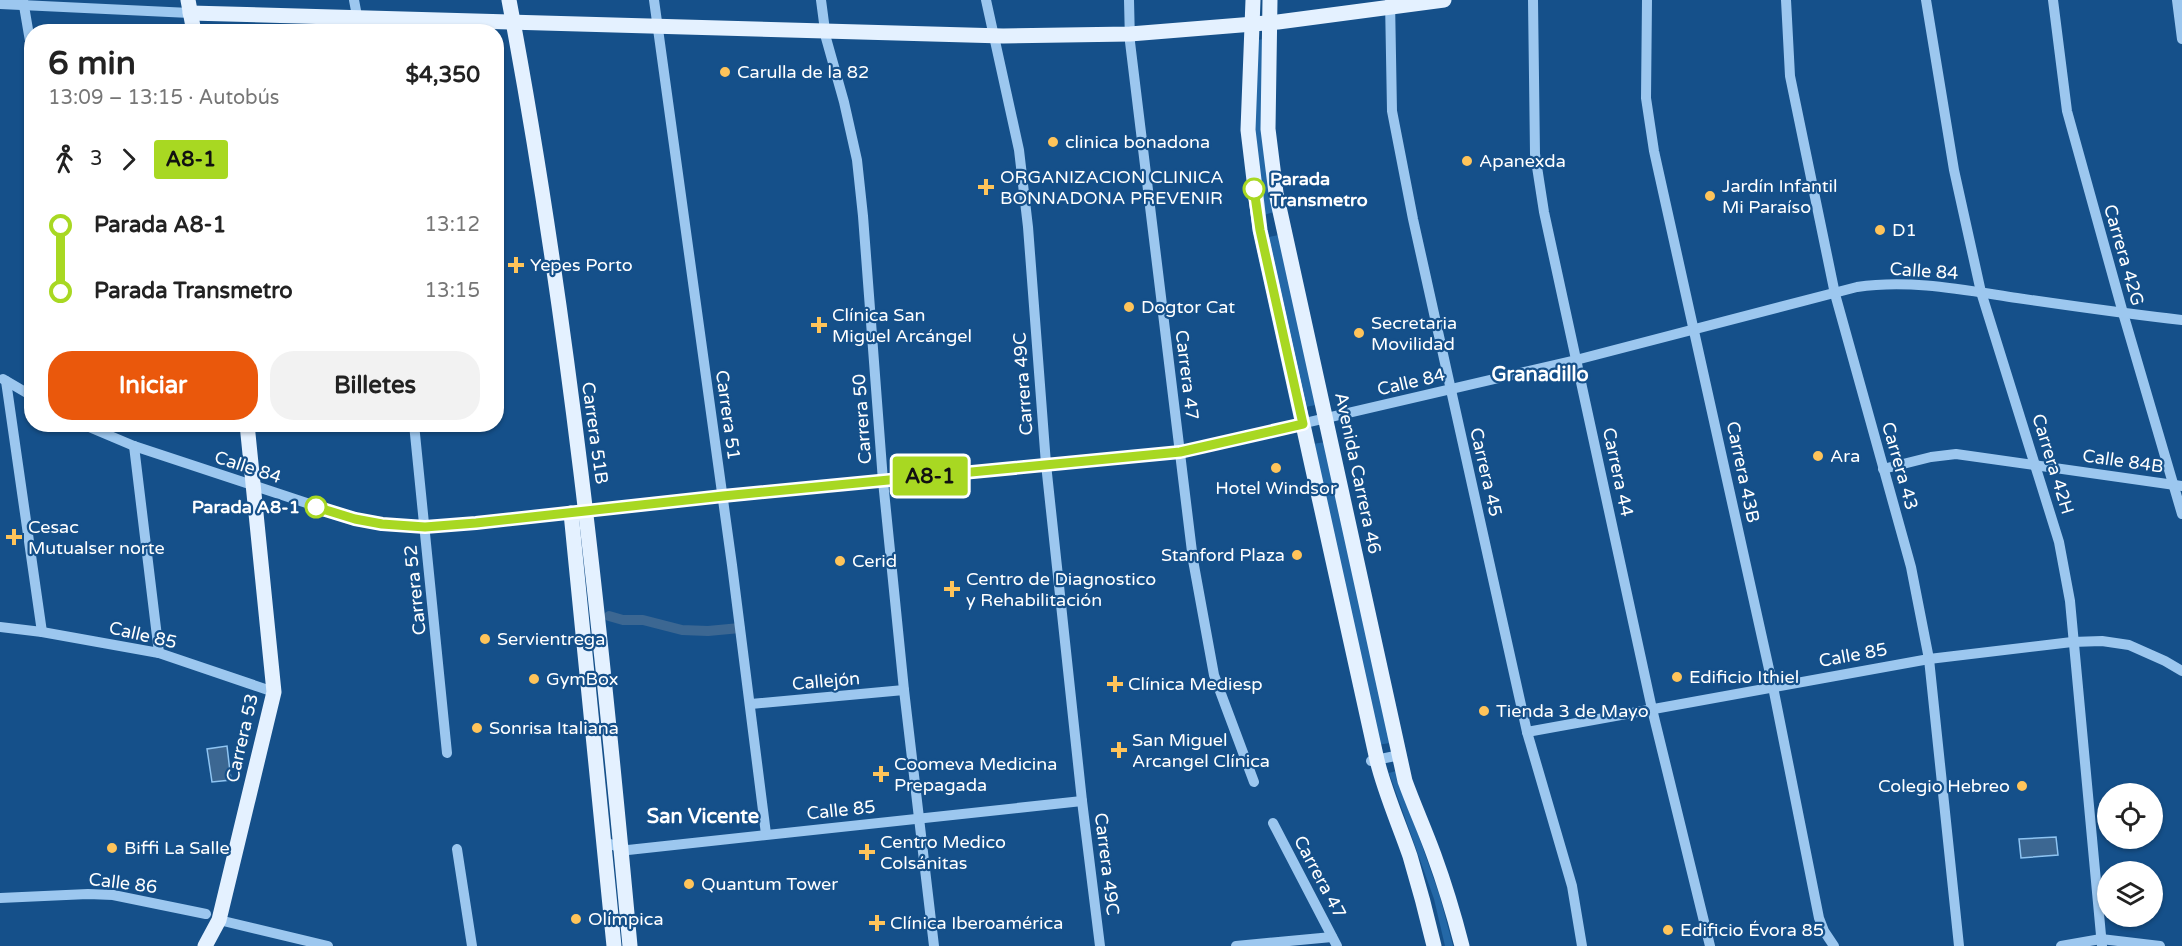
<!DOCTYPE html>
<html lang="es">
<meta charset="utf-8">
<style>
body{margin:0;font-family:"Varela Round",sans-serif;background:#f2f2f2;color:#222;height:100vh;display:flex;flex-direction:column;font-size:22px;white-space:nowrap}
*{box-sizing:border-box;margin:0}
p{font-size:20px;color:#767676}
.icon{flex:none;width:33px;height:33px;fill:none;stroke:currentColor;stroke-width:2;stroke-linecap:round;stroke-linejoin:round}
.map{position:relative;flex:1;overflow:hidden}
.side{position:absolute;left:24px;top:24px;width:480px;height:408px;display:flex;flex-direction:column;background:#fff;border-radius:24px;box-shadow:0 2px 4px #0004}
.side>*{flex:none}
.badge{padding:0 12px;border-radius:4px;font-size:21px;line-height:39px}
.controls{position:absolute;left:2097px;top:783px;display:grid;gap:12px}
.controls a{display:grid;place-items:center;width:66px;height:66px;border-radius:50%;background:#fff;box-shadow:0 2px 4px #0004;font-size:30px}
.map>.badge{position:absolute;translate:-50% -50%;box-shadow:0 0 0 3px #fff}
.legs{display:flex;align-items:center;gap:9px;height:66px;padding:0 24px;font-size:20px}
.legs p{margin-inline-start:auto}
.overview{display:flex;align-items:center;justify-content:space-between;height:102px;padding:0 24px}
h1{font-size:33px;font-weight:700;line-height:45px}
.action{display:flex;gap:12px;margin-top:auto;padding:12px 24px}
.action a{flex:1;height:69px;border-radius:24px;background:#ea580c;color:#fff;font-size:24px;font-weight:700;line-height:69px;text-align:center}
.action a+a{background:#f2f2f2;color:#222}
ul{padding:0 24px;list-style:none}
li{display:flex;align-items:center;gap:21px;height:66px;font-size:22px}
li i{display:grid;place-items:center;width:9px;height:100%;margin:0 8px;background:currentColor}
li i::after{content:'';width:15px;height:15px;margin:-8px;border:4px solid;border-radius:50%;background:#fff}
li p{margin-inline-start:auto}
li:first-child i{background:linear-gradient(#0000 50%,currentColor 0)}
li:last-child i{background:linear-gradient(currentColor 50%,#0000 0)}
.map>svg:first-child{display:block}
.green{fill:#2468a7}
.water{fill:#3c6792;stroke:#8ec4f2;stroke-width:1.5}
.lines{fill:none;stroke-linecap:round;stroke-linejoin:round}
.canal{stroke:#3c6792;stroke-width:10}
.minor{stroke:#9cc7ef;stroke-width:10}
.major{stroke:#e4f1ff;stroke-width:15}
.line-1-casing{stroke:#fff;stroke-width:14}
.line-1{stroke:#a8d822;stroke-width:9}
.poi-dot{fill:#ffc45a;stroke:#15508a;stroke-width:2}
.stop-1-dot{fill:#fff;stroke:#a8d822;stroke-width:3}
.labels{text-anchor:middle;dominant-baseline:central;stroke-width:4.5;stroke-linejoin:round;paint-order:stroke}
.poi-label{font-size:18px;fill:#fff;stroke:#15508a;text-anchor:start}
.stop-label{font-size:18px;font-weight:bold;fill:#fff;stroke:#15508a;text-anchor:start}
.street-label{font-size:18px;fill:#fff;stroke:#15508a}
.neighbourhood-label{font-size:20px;font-weight:bold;fill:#fff;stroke:#15508a}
</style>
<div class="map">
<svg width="2182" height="946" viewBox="0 0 2182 946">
<rect width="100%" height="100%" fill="#15508a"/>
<!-- green -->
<g class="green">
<polygon points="1265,39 1274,212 1264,215 1254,145 1257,40"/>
<polygon points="1279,235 1316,405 1305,407 1269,237"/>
<polygon points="1325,442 1390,743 1377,745 1313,444"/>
<polygon points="1396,771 1440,897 1453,946 1445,946 1434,899 1389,773"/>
</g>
<!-- water -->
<g class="water">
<polygon points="227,746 231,780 212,782 207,749"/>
<polygon points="2056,837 2058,855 2021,858 2019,839"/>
</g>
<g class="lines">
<!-- canal -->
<polyline class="canal" points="609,616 623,620 643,620 682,630 708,631 740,628"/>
<!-- minor -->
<g class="minor">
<polyline points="23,0 32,53"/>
<polyline points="354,0 360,32"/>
<polyline points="654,0 732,565 766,834"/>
<polyline points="821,0 826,38 844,102 857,160 863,216 883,481 904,690 934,946"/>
<polyline points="986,0 1019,150 1028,227 1046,464 1082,801 1100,946"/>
<polyline points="1129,0 1130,42 1193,560 1214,675 1254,782"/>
<polyline points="1390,0 1392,111 1413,219 1527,732 1572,886 1582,946"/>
<polyline points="1533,0 1535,154 1544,212 1652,709 1710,946"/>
<polyline points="1647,0 1646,98 1654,151 1773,687 1819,918 1824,931 1834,946"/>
<polyline points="1786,0 1790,76 1835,294 1911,567 1929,659 1959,946"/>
<polyline points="1926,0 1954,170 1981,292 2059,542 2070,601 2102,946"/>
<polyline points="2053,0 2067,111 2123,313 2182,514"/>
<polyline points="2177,0 2182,39"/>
<polyline points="0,4 190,13"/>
<polyline points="3,379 32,396"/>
<polyline points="6,381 42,632"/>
<path d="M82,424L134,446L355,519L382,524L425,527L1180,452L1576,360L1857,287C1910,279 1964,290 2017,298C2072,306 2127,314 2182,320"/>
<polyline points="414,424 447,753"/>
<polyline points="134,446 159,653"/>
<polyline points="1883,469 1931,457 1956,454 2182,486"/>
<polyline points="0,627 42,632 159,653 274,692"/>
<polyline points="751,704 904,690"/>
<polyline points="1527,732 1929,659 2072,642 2102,641 2129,645 2165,661 2182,671"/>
<polyline points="1371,761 1400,755"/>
<polyline points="1273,823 1337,946"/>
<polyline points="604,842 628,850 1082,801"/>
<polyline points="457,849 472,946"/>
<polyline points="0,898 88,894 113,895 206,914"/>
<polyline points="219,920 328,946"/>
<polyline points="1236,946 1332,937"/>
<polyline points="2061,946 2101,939 2160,946"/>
</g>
<!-- major -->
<g class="major">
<polyline points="188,0 194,32"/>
<path d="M509,0C568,312 601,629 630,946"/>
<path d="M1253,0L1248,130L1260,230L1377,760C1385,793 1399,824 1410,856C1419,886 1427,916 1434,946"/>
<path d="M1270,0L1268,129L1276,193L1405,781C1414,806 1425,830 1434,855C1445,885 1454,915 1462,946"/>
<polyline points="190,13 1003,36 1130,34 1278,22 1444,0"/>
<polyline points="571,513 614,946"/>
<polyline points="205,946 219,920 274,692 247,424"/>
</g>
</g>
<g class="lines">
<defs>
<polyline id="line-1" points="316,507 355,519 382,524 425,527 476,523 723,496 1180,452 1303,424 1260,230 1254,189"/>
</defs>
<!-- line-1 casing -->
<use href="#line-1" class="line-1-casing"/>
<!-- line-1 -->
<use href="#line-1" class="line-1"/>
</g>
<!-- markers -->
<g class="poi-dot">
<circle cx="725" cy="72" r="6"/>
<circle cx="1053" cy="142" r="6"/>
<circle cx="1467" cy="161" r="6"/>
<path d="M983 178h6v6h6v6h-6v6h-6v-6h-6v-6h6z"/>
<circle cx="1710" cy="196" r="6"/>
<circle cx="1880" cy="230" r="6"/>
<path d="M513 256h6v6h6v6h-6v6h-6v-6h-6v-6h6z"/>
<circle cx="1129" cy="307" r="6"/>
<path d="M816 316h6v6h6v6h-6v6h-6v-6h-6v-6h6z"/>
<circle cx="1359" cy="333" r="6"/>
<circle cx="1818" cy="456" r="6"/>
<circle cx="1276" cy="468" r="6"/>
<path d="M11 528h6v6h6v6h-6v6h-6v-6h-6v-6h6z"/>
<circle cx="1297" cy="555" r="6"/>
<circle cx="840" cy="561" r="6"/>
<path d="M949 580h6v6h6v6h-6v6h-6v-6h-6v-6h6z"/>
<circle cx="485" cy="639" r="6"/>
<circle cx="1677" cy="677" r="6"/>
<circle cx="534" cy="679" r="6"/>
<path d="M1112 675h6v6h6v6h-6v6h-6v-6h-6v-6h6z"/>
<circle cx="1484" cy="711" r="6"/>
<circle cx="477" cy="728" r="6"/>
<path d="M1116 741h6v6h6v6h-6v6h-6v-6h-6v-6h6z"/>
<path d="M878 765h6v6h6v6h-6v6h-6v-6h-6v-6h6z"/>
<circle cx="2022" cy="786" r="6"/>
<circle cx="112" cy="848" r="6"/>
<path d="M864 843h6v6h6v6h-6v6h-6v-6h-6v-6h6z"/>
<circle cx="689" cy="884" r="6"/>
<circle cx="576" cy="919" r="6"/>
<path d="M874 914h6v6h6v6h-6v6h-6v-6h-6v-6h6z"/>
<circle cx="1668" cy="930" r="6"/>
</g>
<g class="stop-1-dot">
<circle cx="1254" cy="189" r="10"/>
<circle cx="316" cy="507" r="10"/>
</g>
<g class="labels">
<!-- poi labels -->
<g class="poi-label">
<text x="737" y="72">Carulla de la 82</text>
<text x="1065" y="142">clinica bonadona</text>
<text x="1479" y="161">Apanexda</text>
<text x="1000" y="177">ORGANIZACION CLINICA<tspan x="1000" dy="21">BONNADONA PREVENIR</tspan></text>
<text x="1722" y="186">Jardín Infantil<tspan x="1722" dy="21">Mi Paraíso</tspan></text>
<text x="1892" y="230">D1</text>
<text x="530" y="265">Yepes Porto</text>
<text x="1141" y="307">Dogtor Cat</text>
<text x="832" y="315">Clínica San<tspan x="832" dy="21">Miguel Arcángel</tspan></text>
<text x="1371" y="323">Secretaria<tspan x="1371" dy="21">Movilidad</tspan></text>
<text x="1830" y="456">Ara</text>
<text x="1276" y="488" text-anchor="middle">Hotel Windsor</text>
<text x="28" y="527">Cesac<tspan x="28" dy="21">Mutualser norte</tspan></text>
<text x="1285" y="555" text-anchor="end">Stanford Plaza</text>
<text x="852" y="561">Cerid</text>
<text x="966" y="579">Centro de Diagnostico<tspan x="966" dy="21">y Rehabilitación</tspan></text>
<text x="497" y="639">Servientrega</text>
<text x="1689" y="677">Edificio Ithiel</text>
<text x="546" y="679">GymBox</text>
<text x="1128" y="684">Clínica Mediesp</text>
<text x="1496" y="711">Tienda 3 de Mayo</text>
<text x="489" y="728">Sonrisa Italiana</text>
<text x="1132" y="740">San Miguel<tspan x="1132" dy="21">Arcangel Clínica</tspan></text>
<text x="894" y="764">Coomeva Medicina<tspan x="894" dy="21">Prepagada</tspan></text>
<text x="2010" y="786" text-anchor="end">Colegio Hebreo</text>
<text x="880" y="842">Centro Medico<tspan x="880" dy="21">Colsánitas</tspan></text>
<text x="124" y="848">Biffi La Salle</text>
<text x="701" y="884">Quantum Tower</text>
<text x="588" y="919">Olímpica</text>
<text x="890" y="923">Clínica Iberoamérica</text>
<text x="1680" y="930">Edificio Évora 85</text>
</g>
<!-- stop labels -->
<g class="stop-label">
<text x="1270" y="179">Parada<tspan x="1270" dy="21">Transmetro</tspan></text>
<text x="300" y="507" text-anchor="end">Parada A8-1</text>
</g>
<!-- street labels -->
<g class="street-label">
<text transform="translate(2124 255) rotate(74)">Carrera 42G</text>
<text transform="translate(1924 271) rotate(4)">Calle 84</text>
<text transform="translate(1187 375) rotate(83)">Carrera 47</text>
<text transform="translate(1411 382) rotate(-13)">Calle 84</text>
<text transform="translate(1023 384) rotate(-94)">Carrera 49C</text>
<text transform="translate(728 415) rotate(82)">Carrera 51</text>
<text transform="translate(862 419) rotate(-94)">Carrera 50</text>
<text transform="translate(595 433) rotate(82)">Carrera 51B</text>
<text transform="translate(2123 461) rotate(8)">Calle 84B</text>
<text transform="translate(2053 464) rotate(73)">Carrera 42H</text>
<text transform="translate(1900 466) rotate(74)">Carrera 43</text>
<text transform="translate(248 467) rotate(18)">Calle 84</text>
<text transform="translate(1486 472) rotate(77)">Carrera 45</text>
<text transform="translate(1618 472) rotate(78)">Carrera 44</text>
<text transform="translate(1743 472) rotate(78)">Carrera 43B</text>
<text transform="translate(1358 473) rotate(78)">Avenida Carrera 46</text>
<text transform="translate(415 590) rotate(-96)">Carrera 52</text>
<text transform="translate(143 635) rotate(13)">Calle 85</text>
<text transform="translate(1853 655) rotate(-10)">Calle 85</text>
<text transform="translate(826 681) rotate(-5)">Callejón</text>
<text transform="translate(242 738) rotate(-77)">Carrera 53</text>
<text transform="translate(841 810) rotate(-6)">Calle 85</text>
<text transform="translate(1107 864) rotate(83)">Carrera 49C</text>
<text transform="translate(1320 877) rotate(62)">Carrera 47</text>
<text transform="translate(123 883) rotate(7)">Calle 86</text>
</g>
<!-- neighbourhood labels -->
<g class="neighbourhood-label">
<text x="1540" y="375">Granadillo</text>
<text x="703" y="817">San Vicente</text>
</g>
</g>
</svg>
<div class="controls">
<a><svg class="icon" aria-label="locate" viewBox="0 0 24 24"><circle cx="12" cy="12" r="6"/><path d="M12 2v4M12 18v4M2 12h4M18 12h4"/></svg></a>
<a><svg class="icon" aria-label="layers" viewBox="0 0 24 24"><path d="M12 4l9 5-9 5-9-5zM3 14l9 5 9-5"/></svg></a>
</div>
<b class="badge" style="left:930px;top:476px;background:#a8d822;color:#111">A8-1</b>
<section class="side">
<div class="overview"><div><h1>6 min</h1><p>13:09 – 13:15 · Autobús</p></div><b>$4,350</b></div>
<div class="legs"><svg class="icon" aria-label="walk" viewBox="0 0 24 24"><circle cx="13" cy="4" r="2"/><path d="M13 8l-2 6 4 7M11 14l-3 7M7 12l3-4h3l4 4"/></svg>3<svg class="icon" aria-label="forward" viewBox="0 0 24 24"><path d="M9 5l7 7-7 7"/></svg><b class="badge" style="background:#a8d822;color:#111">A8-1</b></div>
<ul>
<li><i style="color:#a8d822"></i><b>Parada A8-1</b><p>13:12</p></li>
<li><i style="color:#a8d822"></i><b>Parada Transmetro</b><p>13:15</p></li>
</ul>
<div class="action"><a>Iniciar</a><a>Billetes</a></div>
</section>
</div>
